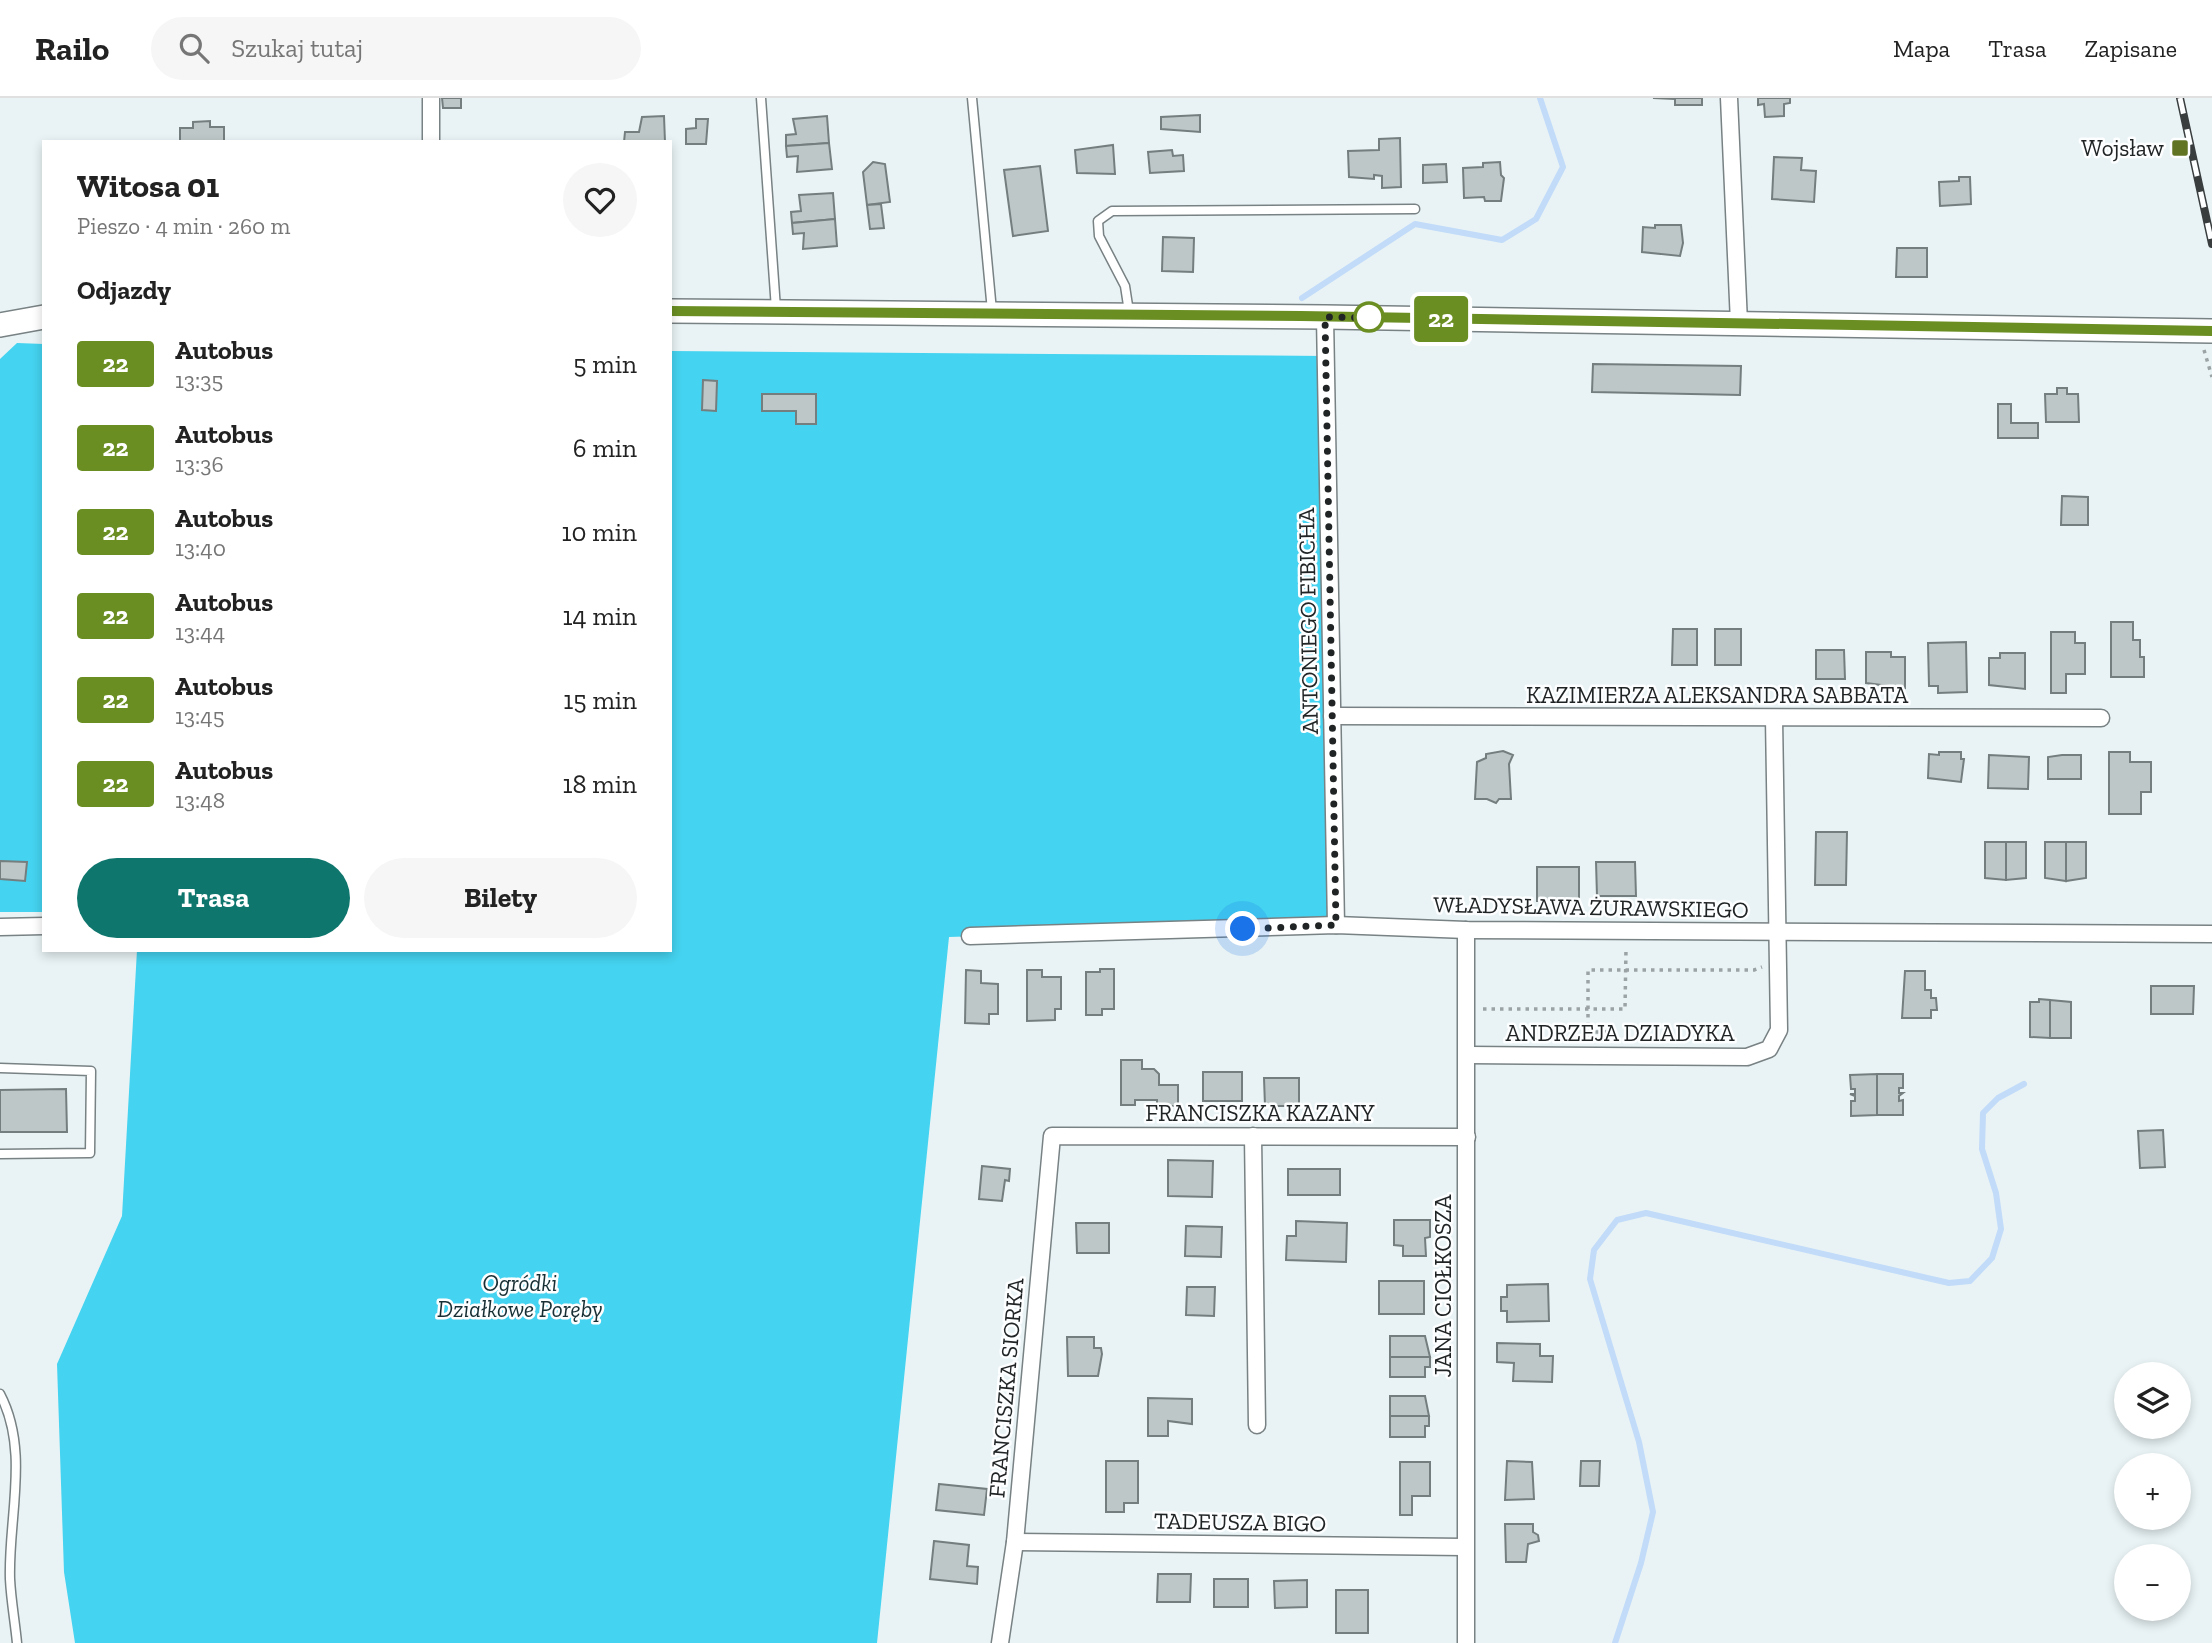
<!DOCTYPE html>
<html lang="pl">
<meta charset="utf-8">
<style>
body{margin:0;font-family:"Zilla Slab",serif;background:#f6f6f6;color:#222;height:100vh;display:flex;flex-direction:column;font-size:26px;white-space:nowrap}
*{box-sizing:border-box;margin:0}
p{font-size:23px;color:#767676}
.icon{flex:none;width:38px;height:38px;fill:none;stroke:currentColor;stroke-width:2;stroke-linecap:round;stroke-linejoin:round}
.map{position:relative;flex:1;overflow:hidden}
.sheet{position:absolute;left:42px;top:42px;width:630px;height:812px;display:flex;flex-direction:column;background:#fff;border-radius:0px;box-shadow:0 4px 10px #0003}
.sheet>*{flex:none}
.badge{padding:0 14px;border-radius:5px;font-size:24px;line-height:46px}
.tools{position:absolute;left:2114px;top:1264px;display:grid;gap:14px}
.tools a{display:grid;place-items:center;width:77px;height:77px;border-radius:50%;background:#fff;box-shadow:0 4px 10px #0003;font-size:35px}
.you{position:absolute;width:35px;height:35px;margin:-18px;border:5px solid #fff;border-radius:50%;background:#1a73e8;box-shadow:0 0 0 10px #1a73e833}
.map>.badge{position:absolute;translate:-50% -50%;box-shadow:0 0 0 4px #fff}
h2{padding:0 35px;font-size:26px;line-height:63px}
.round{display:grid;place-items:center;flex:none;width:74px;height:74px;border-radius:37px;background:#f6f6f6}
.headline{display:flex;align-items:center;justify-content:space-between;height:119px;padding:0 35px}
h1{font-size:33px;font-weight:700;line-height:52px}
.button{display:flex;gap:14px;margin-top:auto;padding:14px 35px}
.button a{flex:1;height:80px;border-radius:42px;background:#0f766e;color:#fff;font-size:28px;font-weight:700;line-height:80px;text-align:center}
.button a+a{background:#f6f6f6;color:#222}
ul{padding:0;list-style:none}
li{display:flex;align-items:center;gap:21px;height:84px;padding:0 35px}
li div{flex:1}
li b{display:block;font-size:26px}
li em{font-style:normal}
li .badge{min-width:77px;font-weight:700;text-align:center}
header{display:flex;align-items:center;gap:42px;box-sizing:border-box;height:98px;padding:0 35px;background:#fff;border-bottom:2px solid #e0e0e0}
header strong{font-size:33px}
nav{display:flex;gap:38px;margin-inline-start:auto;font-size:24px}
.search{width:490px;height:63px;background:#f6f6f6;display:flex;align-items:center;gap:18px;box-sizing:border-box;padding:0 24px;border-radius:38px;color:#767676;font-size:26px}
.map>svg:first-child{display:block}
.green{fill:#44d3f0}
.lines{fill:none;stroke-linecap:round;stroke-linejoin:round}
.stream{stroke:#c1dbf9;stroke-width:6}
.building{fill:#bdc7c7;stroke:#757e7e;stroke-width:2}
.lane-casing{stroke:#788183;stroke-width:11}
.street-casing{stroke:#788183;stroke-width:19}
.secondary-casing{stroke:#788183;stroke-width:26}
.path{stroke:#9ca3a5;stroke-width:3.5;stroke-dasharray:3.5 5;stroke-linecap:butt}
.lane{stroke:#fff;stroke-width:8}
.street{stroke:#fff;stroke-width:16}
.secondary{stroke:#fff;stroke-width:23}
.rail-casing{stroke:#393d3e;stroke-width:8}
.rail{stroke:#fcfeff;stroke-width:5;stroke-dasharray:16;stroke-linecap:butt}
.line-casing{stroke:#fff;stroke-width:16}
.line{stroke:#6b8e23;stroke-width:10}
.walk{stroke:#212425;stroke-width:7;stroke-dasharray:0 12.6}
.poi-dot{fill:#607423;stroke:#fcfeff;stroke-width:2.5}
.stop-dot{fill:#fff;stroke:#6b8e23;stroke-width:3.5}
.labels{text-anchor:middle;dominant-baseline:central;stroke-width:5;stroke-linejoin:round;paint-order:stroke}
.poi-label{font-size:23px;fill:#212425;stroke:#fcfeff;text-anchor:end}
.street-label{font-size:23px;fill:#212425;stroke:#fcfeff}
.park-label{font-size:23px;font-style:italic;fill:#172f34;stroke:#fcfeff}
</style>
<header>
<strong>Railo</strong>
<div class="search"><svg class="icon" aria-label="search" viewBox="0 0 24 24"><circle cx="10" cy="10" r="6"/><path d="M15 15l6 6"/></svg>Szukaj tutaj</div>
<nav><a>Mapa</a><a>Trasa</a><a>Zapisane</a></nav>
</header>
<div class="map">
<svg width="2212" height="1545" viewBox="0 0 2212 1545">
<rect width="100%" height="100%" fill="#e9f3f5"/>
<!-- green -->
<g class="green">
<polygon points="17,245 44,246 44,814 0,814 0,261"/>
<polygon points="670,253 1325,258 1336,827 949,839 877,1545 75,1545 64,1474 57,1266 122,1118 137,852 670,852"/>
</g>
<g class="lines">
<!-- stream -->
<g class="stream">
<polyline points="1302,200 1415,126 1502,142 1536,121 1563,69 1540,0"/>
<polyline points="1615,1545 1641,1465 1653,1414 1639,1344 1590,1181 1594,1152 1617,1122 1646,1115 1949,1185 1970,1183 1992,1160 2001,1131 1996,1095 1982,1051 1983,1015 1998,1000 2024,986"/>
</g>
</g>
<!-- building -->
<g class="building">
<polygon points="442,0 461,0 461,10 443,10"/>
<polygon points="1653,0 1702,0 1702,7 1675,7 1675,1"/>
<polygon points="1758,0 1790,0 1790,5 1784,6 1784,18 1765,19 1764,6 1758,7"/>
<polygon points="1200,17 1200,34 1161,31 1161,19"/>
<polygon points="664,18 665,44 624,44 625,34 639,34 642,19"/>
<polygon points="827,18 829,45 786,48 786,37 796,36 793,21"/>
<polygon points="696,21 708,21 706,46 686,46 686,31 696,30"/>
<polygon points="210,23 210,29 224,29 224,44 180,44 180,30 193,30 193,24"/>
<polygon points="1400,40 1401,89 1382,90 1382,78 1374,77 1374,81 1349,79 1348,53 1379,52 1379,41"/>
<polygon points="829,45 832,71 797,74 798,58 787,59 786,48"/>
<polygon points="1113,47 1115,76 1077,75 1075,52"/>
<polygon points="1172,52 1173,58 1183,57 1184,73 1150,75 1148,54"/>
<polygon points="1774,59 1802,60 1801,72 1816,73 1814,104 1772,101"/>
<polygon points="873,64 885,66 890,104 867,107 863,74"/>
<polygon points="1500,64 1501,77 1504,80 1501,103 1485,103 1484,99 1464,100 1463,70 1483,69 1483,65"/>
<polygon points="1446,66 1447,84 1423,85 1423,67"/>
<polygon points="1040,68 1048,133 1013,138 1004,72"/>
<polygon points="1959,79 1970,79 1971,106 1940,108 1939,84 1959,83"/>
<polygon points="833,95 835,121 792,125 791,114 801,113 799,97"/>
<polygon points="881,106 884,130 870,131 867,107"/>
<polygon points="835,121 837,148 803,151 804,135 793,136 792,125"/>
<polygon points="1655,127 1681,127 1683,145 1680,158 1642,154 1643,129 1655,130"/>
<polygon points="1163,139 1194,140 1193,174 1162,173"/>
<polygon points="1897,150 1927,150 1927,179 1896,179"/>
<polygon points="1593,266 1741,268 1740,297 1592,294"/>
<polygon points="703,282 717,283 716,313 702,312"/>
<polygon points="2057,290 2067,290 2067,296 2078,296 2079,324 2046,324 2045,296 2057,296"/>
<polygon points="762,296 816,296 816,326 796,326 796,313 762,313"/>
<polygon points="1998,306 2011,306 2011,325 2038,325 2038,340 1998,340"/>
<polygon points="2062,398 2088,399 2088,427 2061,427"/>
<polygon points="2111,524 2133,524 2133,542 2140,542 2140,559 2144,559 2144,579 2111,579"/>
<polygon points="1673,531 1697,531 1697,567 1672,567"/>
<rect x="1715" y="531" width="26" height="36"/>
<polygon points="2051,534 2075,534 2075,545 2085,545 2085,576 2066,576 2066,595 2051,595"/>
<polygon points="1966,544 1967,594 1938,595 1938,588 1929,588 1928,545"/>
<polygon points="1816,552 1844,552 1845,581 1816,581"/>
<polygon points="1866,554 1891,554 1891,559 1905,559 1905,590 1866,585"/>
<polygon points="2000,555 2025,555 2025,591 1989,587 1989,560 2000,560"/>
<polygon points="1503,653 1513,657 1509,666 1511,701 1499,701 1496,705 1487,701 1475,701 1477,664 1486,660 1486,656"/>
<polygon points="1939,654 1961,654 1961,661 1964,661 1961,684 1928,680 1929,656 1939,657"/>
<polygon points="2109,654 2130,654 2130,664 2151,664 2151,694 2141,694 2141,716 2109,716"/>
<polygon points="1989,657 2029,659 2028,691 1988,690"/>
<polygon points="2062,657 2081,657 2081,681 2048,681 2048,659"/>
<polygon points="1816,734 1847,734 1846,787 1815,787"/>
<polygon points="1985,744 2006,744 2006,782 1985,780"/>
<polygon points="2006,744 2026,744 2026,780 2006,782"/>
<polygon points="2045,744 2066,744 2066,783 2045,780"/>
<polygon points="2066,744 2086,744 2086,780 2066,783"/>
<polygon points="0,763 27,764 25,783 0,781"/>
<polygon points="1596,764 1635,764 1636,798 1597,798"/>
<rect x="1537" y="769" width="42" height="34"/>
<polygon points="1100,871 1114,871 1114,911 1102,911 1102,917 1086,917 1086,874 1100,874"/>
<polygon points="966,872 981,873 981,885 998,886 998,916 989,916 989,926 965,925"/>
<polygon points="1027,872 1042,872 1042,879 1061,879 1061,911 1055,911 1055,922 1027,923"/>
<polygon points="1905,873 1925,873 1925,892 1931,892 1931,900 1936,900 1937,912 1931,912 1931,920 1902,920"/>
<polygon points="2151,888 2194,888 2193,916 2151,916"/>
<polygon points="2039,901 2050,902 2050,940 2030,939 2030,904 2039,904"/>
<polygon points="2050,902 2071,904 2071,940 2050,940"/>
<polygon points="1121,962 1142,962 1142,971 1154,971 1159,976 1159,987 1178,987 1178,1008 1157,1008 1157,1002 1135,1002 1135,1007 1121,1007"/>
<rect x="1203" y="974" width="39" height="29"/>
<polygon points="1877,976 1903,976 1903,990 1899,990 1899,995 1903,995 1899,998 1899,1003 1903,1002 1903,1017 1877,1017"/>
<polygon points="1877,976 1877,1017 1851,1018 1851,1003 1855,1003 1855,998 1850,996 1855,996 1855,991 1851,991 1850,977"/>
<polygon points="1264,980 1299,980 1299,1008 1265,1008"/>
<polygon points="66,991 67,1034 0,1034 0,992"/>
<polygon points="2163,1032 2165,1069 2140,1070 2138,1033"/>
<polygon points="1168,1062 1213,1063 1212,1099 1168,1098"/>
<polygon points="982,1068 1010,1071 1009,1083 1005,1082 1002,1103 979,1101"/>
<rect x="1288" y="1071" width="52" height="26"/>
<polygon points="1394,1122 1430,1122 1430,1139 1425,1140 1426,1158 1403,1158 1403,1148 1394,1147"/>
<polygon points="1296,1123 1347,1125 1346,1164 1286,1162 1287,1138 1296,1138"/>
<polygon points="1076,1125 1109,1125 1109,1155 1077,1155"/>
<polygon points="1186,1128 1222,1129 1221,1159 1185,1158"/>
<rect x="1379" y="1183" width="45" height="33"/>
<polygon points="1548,1186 1549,1223 1507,1224 1507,1213 1501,1213 1501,1199 1507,1199 1507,1187"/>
<polygon points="1187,1189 1215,1189 1214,1218 1186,1217"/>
<polygon points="1390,1238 1425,1238 1430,1259 1390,1259"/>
<polygon points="1067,1239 1094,1239 1094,1250 1101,1250 1102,1256 1098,1278 1068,1278"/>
<polygon points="1497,1245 1540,1246 1540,1258 1553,1258 1552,1284 1513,1283 1514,1265 1497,1264"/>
<polygon points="1390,1259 1430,1259 1430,1269 1425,1269 1425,1279 1390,1279"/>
<polygon points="1390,1298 1425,1298 1429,1318 1390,1318"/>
<polygon points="1148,1300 1192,1301 1192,1326 1168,1323 1168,1338 1148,1338"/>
<polygon points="1390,1318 1429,1318 1429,1328 1425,1328 1425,1339 1390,1339"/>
<polygon points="1106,1363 1138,1363 1138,1405 1124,1405 1124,1414 1106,1414"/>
<polygon points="1507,1363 1532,1364 1534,1401 1505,1402"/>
<polygon points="1581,1363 1600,1363 1599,1388 1580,1388"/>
<polygon points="1400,1364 1430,1364 1430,1398 1412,1398 1412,1417 1400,1417"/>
<polygon points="939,1386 987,1391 984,1417 936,1412"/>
<polygon points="1505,1426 1533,1426 1533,1434 1538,1437 1539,1443 1528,1446 1526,1464 1506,1464"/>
<polygon points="934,1443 969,1447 967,1468 978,1469 977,1486 930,1481"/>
<polygon points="1158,1476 1191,1476 1190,1504 1157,1504"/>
<rect x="1214" y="1481" width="34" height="28"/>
<polygon points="1307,1482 1307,1509 1275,1510 1274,1483"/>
<rect x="1336" y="1492" width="32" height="43"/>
</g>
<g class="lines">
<defs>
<g id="lane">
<polyline points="761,0 776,211"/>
<polyline points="972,0 992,213"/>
<polyline points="1129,214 1125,188 1099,138 1098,123 1112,113 1415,111"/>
<polyline points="0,970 91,973 90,1055 0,1056"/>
<path d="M0,1296C30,1353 8,1420 10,1481C11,1502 15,1524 17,1545"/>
</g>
<g id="street">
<polyline points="431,0 431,44"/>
<polyline points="1729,0 1739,225"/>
<polyline points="1325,219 1336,827"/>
<polyline points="1332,618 2101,620"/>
<polyline points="0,829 44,828"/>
<polyline points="970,838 1336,827 1466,832 2212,836"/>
<polyline points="1469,957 1747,959 1769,951 1779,932 1774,620"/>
<polyline points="1253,1038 1257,1327"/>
<polyline points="1015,1444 1464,1449"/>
<polyline points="1000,1545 1015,1444 1052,1038 1467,1039"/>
<polyline points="1466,1545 1466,832"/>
</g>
<g id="secondary">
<polyline points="670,213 1325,219 2212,233"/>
<polyline points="0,227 44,219"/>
</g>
</defs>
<!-- lane casing -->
<use href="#lane" class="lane-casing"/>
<!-- street casing -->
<use href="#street" class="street-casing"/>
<!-- secondary casing -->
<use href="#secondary" class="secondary-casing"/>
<!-- path -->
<g class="path">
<polyline points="2204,252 2212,279"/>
<polyline points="1483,911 1625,911 1626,851"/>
<polyline points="1609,941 1609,934 1588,934 1588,872 1754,872 1762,869"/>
</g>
<!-- lane -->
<use href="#lane" class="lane"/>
<!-- street -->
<use href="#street" class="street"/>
<!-- secondary -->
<use href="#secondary" class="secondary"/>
<defs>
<polyline id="rail" points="2180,0 2212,146"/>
</defs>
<!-- rail casing -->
<use href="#rail" class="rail-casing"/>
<!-- rail -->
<use href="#rail" class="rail"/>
</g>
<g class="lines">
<defs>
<polyline id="line" points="670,213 1301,218 2212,233"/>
</defs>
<!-- line casing -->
<use href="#line" class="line-casing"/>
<!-- line -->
<use href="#line" class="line"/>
<!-- walk -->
<polyline class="walk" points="1243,831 1336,827 1325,219 1380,220 1369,219"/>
</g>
<!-- markers -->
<rect class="poi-dot" x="2171" y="41" width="18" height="18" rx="3.5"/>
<circle class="stop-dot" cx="1369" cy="219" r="14"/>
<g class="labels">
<!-- poi labels -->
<g class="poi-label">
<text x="2164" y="50">Wojsław</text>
</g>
<!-- street labels -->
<g class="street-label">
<text transform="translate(1308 523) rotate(-91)">ANTONIEGO FIBICHA</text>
<text x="1717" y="597">KAZIMIERZA ALEKSANDRA SABBATA</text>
<text transform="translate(1591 809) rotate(1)">WŁADYSŁAWA ŻURAWSKIEGO</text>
<text x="1620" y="935">ANDRZEJA DZIADYKA</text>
<text x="1260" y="1015">FRANCISZKA KAZANY</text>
<text transform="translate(1443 1188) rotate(-90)">JANA CIOŁKOSZA</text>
<text transform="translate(1006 1290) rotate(-85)">FRANCISZKA SIORKA</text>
<text transform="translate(1240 1424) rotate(1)">TADEUSZA BIGO</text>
</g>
<!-- park labels -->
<g class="park-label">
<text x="520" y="1185">Ogródki<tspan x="520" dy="26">Działkowe Poręby</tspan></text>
</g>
</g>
</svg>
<div class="tools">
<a><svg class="icon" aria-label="layers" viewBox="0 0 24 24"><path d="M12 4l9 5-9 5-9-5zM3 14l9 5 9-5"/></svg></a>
<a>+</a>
<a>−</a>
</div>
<div class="you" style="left:1243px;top:831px"></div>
<b class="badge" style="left:1441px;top:221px;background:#6b8e23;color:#fff">22</b>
<section class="sheet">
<div class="headline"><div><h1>Witosa 01</h1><p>Pieszo · 4 min · 260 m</p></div><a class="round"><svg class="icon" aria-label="heart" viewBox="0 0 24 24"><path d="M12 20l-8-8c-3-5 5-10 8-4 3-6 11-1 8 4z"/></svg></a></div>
<h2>Odjazdy</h2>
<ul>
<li><span class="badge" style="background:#6b8e23;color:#fff">22</span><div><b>Autobus</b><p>13:35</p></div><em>5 min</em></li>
<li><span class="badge" style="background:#6b8e23;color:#fff">22</span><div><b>Autobus</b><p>13:36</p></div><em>6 min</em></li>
<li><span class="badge" style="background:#6b8e23;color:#fff">22</span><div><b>Autobus</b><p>13:40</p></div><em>10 min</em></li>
<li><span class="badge" style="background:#6b8e23;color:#fff">22</span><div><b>Autobus</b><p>13:44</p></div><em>14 min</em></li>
<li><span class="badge" style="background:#6b8e23;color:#fff">22</span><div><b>Autobus</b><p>13:45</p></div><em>15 min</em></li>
<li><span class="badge" style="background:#6b8e23;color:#fff">22</span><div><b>Autobus</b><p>13:48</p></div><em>18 min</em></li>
</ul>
<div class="button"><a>Trasa</a><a>Bilety</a></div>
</section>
</div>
